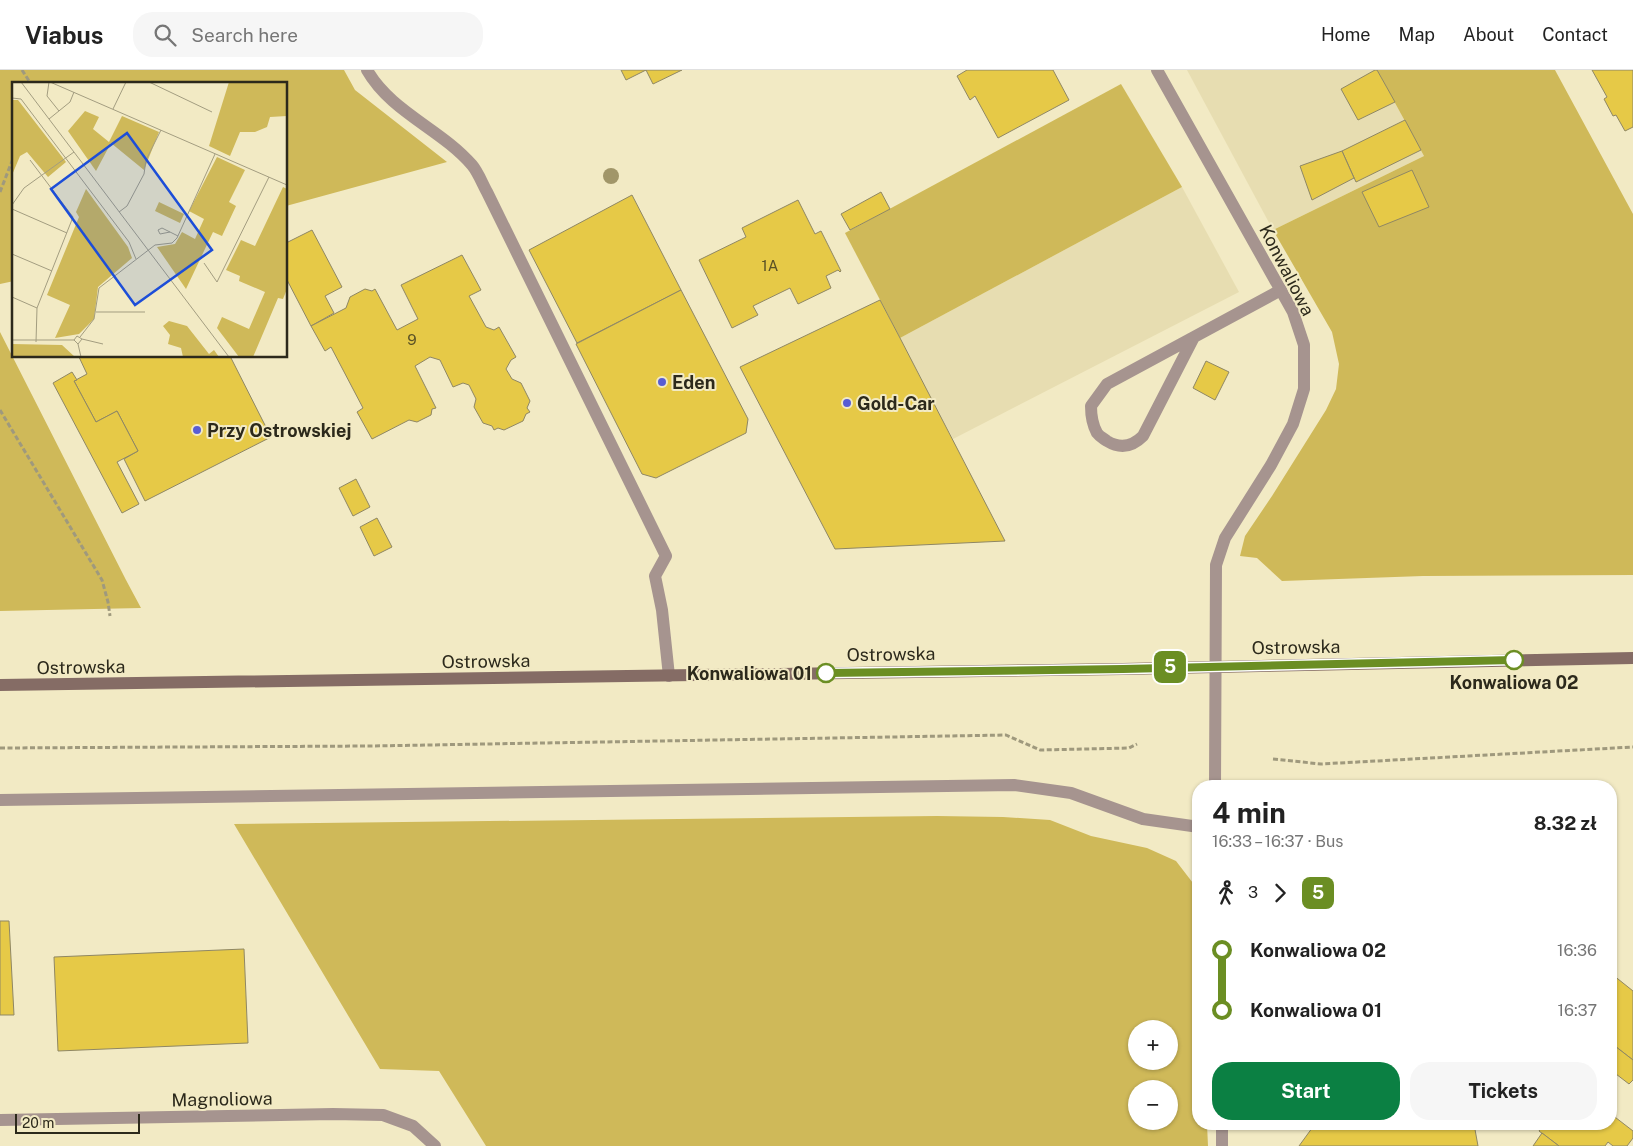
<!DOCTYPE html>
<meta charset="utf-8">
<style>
body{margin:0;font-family:"Public Sans",sans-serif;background:#f6f6f6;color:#222;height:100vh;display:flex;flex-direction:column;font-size:19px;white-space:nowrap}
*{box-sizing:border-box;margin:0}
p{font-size:16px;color:#767676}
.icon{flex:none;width:28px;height:28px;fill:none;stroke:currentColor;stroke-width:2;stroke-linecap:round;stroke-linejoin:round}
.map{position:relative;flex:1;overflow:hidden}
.drawer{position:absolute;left:1192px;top:710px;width:425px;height:350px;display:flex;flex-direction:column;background:#fff;border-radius:20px;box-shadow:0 1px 4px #0004}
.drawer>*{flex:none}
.badge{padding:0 10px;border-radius:8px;font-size:18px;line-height:32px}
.tools{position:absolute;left:1128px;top:950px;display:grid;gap:10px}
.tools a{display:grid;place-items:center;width:50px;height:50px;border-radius:50%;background:#fff;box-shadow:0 1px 4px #0004;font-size:25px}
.scale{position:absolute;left:15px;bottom:12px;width:125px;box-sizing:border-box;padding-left:5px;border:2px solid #2c291b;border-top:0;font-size:14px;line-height:18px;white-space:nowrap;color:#2c291b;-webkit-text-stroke:4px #f2eac4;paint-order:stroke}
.map>.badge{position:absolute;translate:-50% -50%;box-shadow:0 0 0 2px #fff}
.legs{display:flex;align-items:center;gap:8px;height:55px;padding:0 20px;font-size:16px}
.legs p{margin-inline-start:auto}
.headline{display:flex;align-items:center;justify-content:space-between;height:85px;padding:0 20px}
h1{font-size:28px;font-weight:700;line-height:38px}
.primary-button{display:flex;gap:10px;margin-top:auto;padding:10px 20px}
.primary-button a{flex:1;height:58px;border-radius:20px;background:#0b8043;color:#fff;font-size:20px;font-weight:700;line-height:58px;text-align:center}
.primary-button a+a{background:#f6f6f6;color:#222}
ul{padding:0 20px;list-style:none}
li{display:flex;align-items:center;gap:18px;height:60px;font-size:19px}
li i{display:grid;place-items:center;width:8px;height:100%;margin:0 6px;background:currentColor}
li i::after{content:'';width:12px;height:12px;margin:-6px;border:4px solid;border-radius:50%;background:#fff}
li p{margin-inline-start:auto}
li:first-child i{background:linear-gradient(#0000 50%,currentColor 0)}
li:last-child i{background:linear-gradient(currentColor 50%,#0000 0)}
header{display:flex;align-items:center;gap:30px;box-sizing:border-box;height:70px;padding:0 25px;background:#fff;border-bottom:1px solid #e0e0e0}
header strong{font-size:24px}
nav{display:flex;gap:28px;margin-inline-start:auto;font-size:18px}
.search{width:350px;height:45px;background:#f6f6f6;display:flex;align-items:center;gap:12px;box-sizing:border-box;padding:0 18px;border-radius:20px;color:#767676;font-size:19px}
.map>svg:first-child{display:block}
.built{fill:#e7ddb1}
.green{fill:#cfb959;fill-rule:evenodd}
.building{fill:#e6c947;stroke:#8f8764}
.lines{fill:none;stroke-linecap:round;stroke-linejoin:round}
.path{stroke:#9f997d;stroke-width:3;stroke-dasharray:5 2.5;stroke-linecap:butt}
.service{stroke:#a6948f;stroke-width:12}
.minor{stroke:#a6948f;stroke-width:12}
.secondary{stroke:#856c65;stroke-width:12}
.tree{fill:#a19669}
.line-1-casing{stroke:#fff;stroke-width:11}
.line-1{stroke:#6b8e23;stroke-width:8}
.poi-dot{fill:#585dd4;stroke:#f2eac4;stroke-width:2}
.stop-1-dot{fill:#fff;stroke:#6b8e23;stroke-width:2.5}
.labels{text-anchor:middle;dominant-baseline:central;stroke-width:4;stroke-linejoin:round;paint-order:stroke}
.number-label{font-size:15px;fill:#5a5126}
.street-label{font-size:18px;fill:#2c291b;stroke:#f2eac4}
.poi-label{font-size:18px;font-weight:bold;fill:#2c291b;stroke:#f2eac4;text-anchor:start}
.stop-label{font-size:18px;font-weight:bold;fill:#2c291b;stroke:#f2eac4;text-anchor:end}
.inset-road{fill:none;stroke:#a39d80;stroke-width:1}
.view{fill:#1d4ed8;fill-opacity:0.15;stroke:#1d4ed8;stroke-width:2.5}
.inset-edge{fill:none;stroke:#2c291b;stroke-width:2.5}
</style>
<header>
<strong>Viabus</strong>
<div class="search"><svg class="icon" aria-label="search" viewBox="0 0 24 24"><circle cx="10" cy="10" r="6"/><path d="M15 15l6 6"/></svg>Search here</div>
<nav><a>Home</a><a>Map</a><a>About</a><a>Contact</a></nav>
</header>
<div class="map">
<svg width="1633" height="1076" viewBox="0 0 1633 1076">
<rect width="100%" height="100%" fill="#f2eac4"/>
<!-- built -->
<g class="built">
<polygon points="1187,0 1377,0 1424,86 1273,160"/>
<polygon points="1182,117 1239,222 953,369 900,268"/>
</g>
<!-- green -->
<g class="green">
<polygon points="0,0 344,0 355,20 447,92 286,136 286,14 14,14 14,211 0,214"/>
<polygon points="1377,0 1555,0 1633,144 1633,505 1423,506 1282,511 1257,488 1240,486 1245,466 1272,426 1326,340 1336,319 1339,294 1332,262 1273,160 1424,86"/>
<polygon points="1121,14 1182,117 900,268 845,163"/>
<polygon points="0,262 126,510 141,538 0,541"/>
<path d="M937,746L1003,747L1050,750L1091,766L1147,778L1176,791L1196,817L1199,875V1054H1207L1208,1076H486L439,1001L380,999L234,754ZM1136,959H1169V991H1136ZM1136,1019H1169V1051H1136Z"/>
</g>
<!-- building -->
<g class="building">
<polygon points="621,0 646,0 626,10"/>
<polygon points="646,0 682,0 653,14"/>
<polygon points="967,0 1053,0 1069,30 998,68 975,26 970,30 957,6"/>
<polygon points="1375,0 1377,0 1395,32 1358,50 1341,19"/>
<polygon points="1592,0 1633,0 1633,57 1625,61 1616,45 1613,46 1604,29 1607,27"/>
<polygon points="1405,50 1421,80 1356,112 1342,81"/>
<polygon points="1342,81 1354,108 1312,130 1300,96"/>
<polygon points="1412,100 1429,137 1379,157 1362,122"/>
<polygon points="881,122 890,139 850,160 841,144"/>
<polygon points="632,125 681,220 577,273 529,180"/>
<polygon points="798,130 815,164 821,161 841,201 840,202 838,200 826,206 831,218 798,234 790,218 753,236 758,245 732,258 699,190 746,167 742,158"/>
<polygon points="312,160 342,217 325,226 334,243 311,256 286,208 286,173"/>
<polygon points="462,185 481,220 469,226 486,257 494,260 499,257 516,287 511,290 506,299 512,309 521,313 530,331 527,338 530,342 526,344 523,351 504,360 498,358 494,360 492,356 483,353 474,337 476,329 469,315 463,313 453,317 440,290 430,287 415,296 436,338 432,339 431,345 417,352 409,350 372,369 357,342 363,338 331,277 325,281 311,256 346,238 350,227 365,219 372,221 375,219 397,260 418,249 401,215"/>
<polygon points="681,220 748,349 746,363 656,408 642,404 576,274"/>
<polygon points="880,230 900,268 1005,471 835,479 740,297"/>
<polygon points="80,286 230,286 271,367 145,431 124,389 138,381 117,341 96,352 74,311 87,304 79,287"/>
<polygon points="1206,291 1229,302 1215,330 1193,318"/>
<polygon points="72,302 77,310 74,311 96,352 117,341 138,381 117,392 139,434 122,443 53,313"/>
<polygon points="356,409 370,437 353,446 339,418"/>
<polygon points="377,448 392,477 374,486 360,457"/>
<polygon points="0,851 9,851 14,945 0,945"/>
<polygon points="244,879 248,973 58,981 54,887"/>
<polygon points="1613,905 1633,921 1633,990 1611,973 1611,908"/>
<polygon points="1611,973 1633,990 1633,1010 1629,1014 1616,1004 1611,1009"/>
<polygon points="1611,1044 1633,1061 1633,1068 1627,1076 1613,1076 1608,1072 1605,1076 1559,1076 1539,1061 1544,1054 1611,1054"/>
<polygon points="1315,1054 1474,1054 1478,1076 1299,1076"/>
<polygon points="1542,1063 1559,1076 1533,1076"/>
</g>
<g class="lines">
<!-- path -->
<g class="path">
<polyline points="22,0 31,14"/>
<polyline points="0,122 14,86"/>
<polyline points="0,340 102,510 108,532 110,546"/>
<polyline points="0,678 370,676 1006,665 1040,680 1129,678 1137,674"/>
<polyline points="1273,689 1321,694 1633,677"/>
</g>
<!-- service -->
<g class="service">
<path d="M367,0C391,42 441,59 472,95C478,102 482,113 487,122L666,486L655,506L662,540L669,606"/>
<path d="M1194,267L1143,366C1132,377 1120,379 1107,371C1103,368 1100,367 1097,363C1092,354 1091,346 1091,336L1107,314L1281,220"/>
</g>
<!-- minor -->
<g class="minor">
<polyline points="1157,0 1293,242 1304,275 1304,319 1293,354 1271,395 1225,468 1216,495 1215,716"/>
<polyline points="0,730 1014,715 1071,723 1143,749 1199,757"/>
<polyline points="0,1050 333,1044 383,1045 413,1056 435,1076"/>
<polyline points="1222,1054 1222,1076"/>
</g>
<!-- secondary -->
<polyline class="secondary" points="0,615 1123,599 1633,588"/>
</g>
<!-- trees -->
<circle class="tree" cx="611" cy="106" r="8"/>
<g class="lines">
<defs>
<polyline id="line-1" points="826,603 1123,599 1514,590"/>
</defs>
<!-- line-1 casing -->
<use href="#line-1" class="line-1-casing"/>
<!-- line-1 -->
<use href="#line-1" class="line-1"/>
</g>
<!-- markers -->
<g class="poi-dot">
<circle cx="662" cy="312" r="5"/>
<circle cx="847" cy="333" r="5"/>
<circle cx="197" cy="360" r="5"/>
</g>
<g class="stop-1-dot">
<circle cx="1514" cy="590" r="9"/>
<circle cx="826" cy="603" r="9"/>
</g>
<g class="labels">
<!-- number labels -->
<g class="number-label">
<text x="770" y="195">1A</text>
<text x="412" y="269">9</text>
</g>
<!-- street labels -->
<g class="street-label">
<text transform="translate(1287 200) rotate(63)">Konwaliowa</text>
<text transform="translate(1296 577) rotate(-1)">Ostrowska</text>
<text transform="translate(891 584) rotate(-1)">Ostrowska</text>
<text transform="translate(486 591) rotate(-1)">Ostrowska</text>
<text transform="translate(81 597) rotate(-1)">Ostrowska</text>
<text transform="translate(222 1029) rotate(-1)">Magnoliowa</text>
</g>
<!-- poi labels -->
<g class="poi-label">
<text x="672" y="312">Eden</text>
<text x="857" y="333">Gold-Car</text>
<text x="207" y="360">Przy Ostrowskiej</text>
</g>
<!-- stop labels -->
<g class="stop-label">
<text x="812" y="603">Konwaliowa 01</text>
<text x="1514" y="612" text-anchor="middle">Konwaliowa 02</text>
</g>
</g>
<!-- overview -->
<g transform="translate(12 12)">
<rect width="275" height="275" fill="#f2eac4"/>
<path d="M217,0H275V34L258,35L255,45L243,50H228L218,74L197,64ZM0,18H6L54,80L36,95L15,70L8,74L0,93ZM73,29L87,35L81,47L97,60L110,34L147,50L132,88L99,61L84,89L56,49ZM205,75L233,88L217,120L224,124L210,154L201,150L174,207L145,165L163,162L170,150L183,157L192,137L177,129ZM271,105L275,107V207L271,217L266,216L241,275H227L205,246L210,235L237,247L253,210L227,199L228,194L214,188L229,158L243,164ZM74,107L116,165L120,176L86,205L82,237L67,252L43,256L58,223L35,213L67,135L64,130ZM147,120L172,132L168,141L143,129ZM157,239L175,244L197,272L202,268L207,275H171L169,266L156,262L158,253L151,244ZM0,262L50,263L63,275H0Z" fill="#cfb959"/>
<path class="inset-road" d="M9,0L217,275M37,0L35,14L47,29M38,0L275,103M137,0L200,30M0,16L9,17L117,160L124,177M101,27L114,0M37,37L58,20L62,10M18,78L61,135L25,226L24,260M0,123L12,106L62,70M0,127L55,151M107,130L115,124L132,92L134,78L149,48M158,150L148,152L146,148L150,146L166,154M0,172L40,189M192,181L205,200L257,95M0,215L25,226M84,230H133M68,255L82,237L87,206L143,163L160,161L165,156L203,72M70,257L91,262M0,258H62M66,262L70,257L65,254L62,258L66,262L69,275"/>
<path class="view" d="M115,51L200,168L123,223L39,107Z"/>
<rect width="275" height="275" class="inset-edge"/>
</g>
</svg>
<div class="tools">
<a>+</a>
<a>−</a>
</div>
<div class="scale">20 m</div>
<b class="badge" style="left:1170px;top:597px;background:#6b8e23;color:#fff">5</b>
<section class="drawer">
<div class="headline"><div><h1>4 min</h1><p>16:33 – 16:37 · Bus</p></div><b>8.32 zł</b></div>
<div class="legs"><svg class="icon" aria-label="walk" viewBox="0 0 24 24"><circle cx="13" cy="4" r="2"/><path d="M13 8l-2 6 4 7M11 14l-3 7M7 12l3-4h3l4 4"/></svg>3<svg class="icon" aria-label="forward" viewBox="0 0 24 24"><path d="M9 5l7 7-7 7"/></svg><b class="badge" style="background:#6b8e23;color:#fff">5</b></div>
<ul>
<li><i style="color:#6b8e23"></i><b>Konwaliowa 02</b><p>16:36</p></li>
<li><i style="color:#6b8e23"></i><b>Konwaliowa 01</b><p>16:37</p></li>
</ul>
<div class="primary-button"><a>Start</a><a>Tickets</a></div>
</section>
</div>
